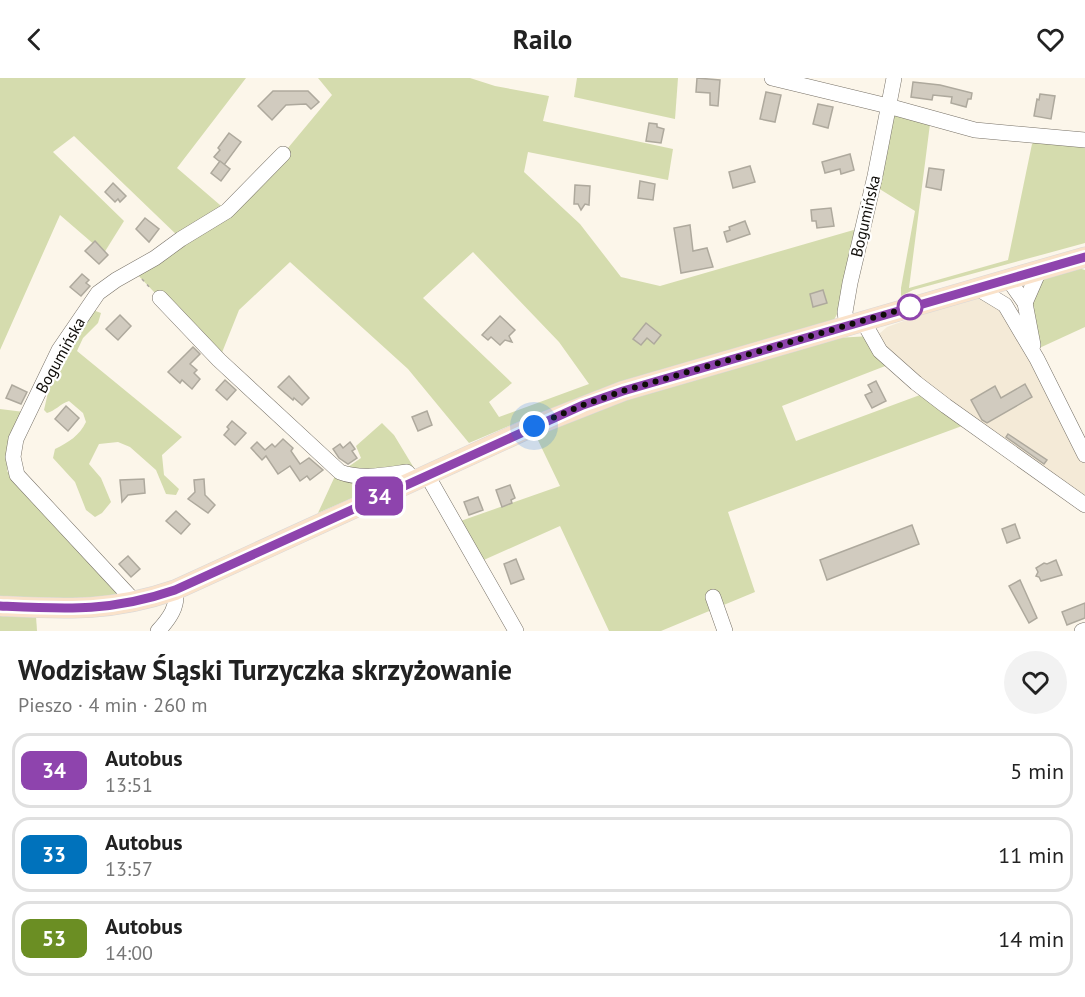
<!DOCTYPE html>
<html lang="pl">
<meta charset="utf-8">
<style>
body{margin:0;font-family:"PT Sans",sans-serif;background:#f2f2f2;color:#222;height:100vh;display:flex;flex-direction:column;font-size:22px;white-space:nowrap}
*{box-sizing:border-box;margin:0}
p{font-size:20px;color:#767676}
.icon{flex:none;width:33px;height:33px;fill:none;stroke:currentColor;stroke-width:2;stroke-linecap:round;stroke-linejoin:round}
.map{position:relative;height:553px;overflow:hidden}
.details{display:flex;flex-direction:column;background:#fff;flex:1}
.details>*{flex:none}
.badge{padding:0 12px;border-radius:9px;font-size:21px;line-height:39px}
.you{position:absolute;width:30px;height:30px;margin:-15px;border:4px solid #fff;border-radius:50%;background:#1a73e8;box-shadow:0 0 0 9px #1a73e833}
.map>.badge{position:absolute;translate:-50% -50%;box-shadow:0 0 0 3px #fff}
.round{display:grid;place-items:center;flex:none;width:63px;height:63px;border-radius:32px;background:#f2f2f2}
.head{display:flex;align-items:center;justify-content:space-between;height:102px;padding:0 18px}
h1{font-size:28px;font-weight:600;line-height:45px}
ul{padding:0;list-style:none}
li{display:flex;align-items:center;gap:18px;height:75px;margin:0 12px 9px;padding:0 6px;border:3px solid #e0e0e0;border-radius:18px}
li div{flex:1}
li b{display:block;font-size:22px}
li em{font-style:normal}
li .badge{min-width:66px;font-weight:700;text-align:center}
header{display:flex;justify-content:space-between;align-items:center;height:78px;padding:0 18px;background:#fff;font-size:27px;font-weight:600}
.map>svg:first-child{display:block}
.built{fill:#f4ead7}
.green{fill:#d5dcae;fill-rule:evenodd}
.building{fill:#d1cbbf;stroke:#aea99d;stroke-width:1.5}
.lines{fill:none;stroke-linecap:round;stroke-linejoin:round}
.minor-casing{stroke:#777167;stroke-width:16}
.major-casing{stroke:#d9d8d8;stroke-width:21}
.path{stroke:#ada89f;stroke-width:1.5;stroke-dasharray:3 4.5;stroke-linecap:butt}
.minor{stroke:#fff;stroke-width:15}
.major{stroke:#fae2ca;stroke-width:20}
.line-casing{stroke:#fff;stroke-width:14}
.line{stroke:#8e44ad;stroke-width:9}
.walk{stroke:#0f0d09;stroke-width:6;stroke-dasharray:0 10.8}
.stop-dot{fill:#fff;stroke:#8e44ad;stroke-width:3}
.labels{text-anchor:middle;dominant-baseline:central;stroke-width:4.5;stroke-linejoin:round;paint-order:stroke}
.street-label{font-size:16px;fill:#0f0d09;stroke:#fff}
</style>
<header><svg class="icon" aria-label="back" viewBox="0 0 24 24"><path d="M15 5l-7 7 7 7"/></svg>Railo<svg class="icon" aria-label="heart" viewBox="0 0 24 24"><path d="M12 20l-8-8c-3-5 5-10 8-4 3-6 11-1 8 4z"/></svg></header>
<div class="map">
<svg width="1085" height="553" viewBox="0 0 1085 553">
<rect width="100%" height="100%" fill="#fcf6ea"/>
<!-- built -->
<polygon class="built" points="980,220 1005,227 1085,381 1085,421 880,273 879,256 887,249 937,231 971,221"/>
<!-- green -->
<g class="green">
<path d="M0,0H246L177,90L227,133L283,76L332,17L318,0H470L495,8L549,18L543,43L673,71L668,102L528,74L524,94L580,146L621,199L660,208L857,151L839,232L832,246L616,310L530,339L469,365L408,291L290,184L239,232L219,282L133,192L181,161L74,58L53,74L124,143L104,175L60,137L0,272ZM473,174L559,264L589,306L499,339L489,324L512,305L423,220Z"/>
<polygon points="577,0 678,0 675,41 574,19"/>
<polygon points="894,36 930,46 909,210 1008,182 1032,66 1039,60 1085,65 1085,165 913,212 901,218 901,210 915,133 878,110"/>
<polygon points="1072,188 1085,192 1085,249 1035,272 1031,218 1039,203"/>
<path d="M90,231L101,235L98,245L83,260L77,273L182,359L162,377L164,397L179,411L176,417L166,416L156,392L130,369L118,364L99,366L89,386L101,400L111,424L102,435L95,439L86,432L75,404L53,380L55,371C69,364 79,358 86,344L83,335L69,323C60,326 55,333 47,335L44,332L49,310L59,282Z"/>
<polygon points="871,258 893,285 782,328 796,363 928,314 962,348 728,434 755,514 661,553 609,553 560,448 477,485 455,445 560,408 535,356 582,335 836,260"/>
<polygon points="0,331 24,334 11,363 7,393 126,521 36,522 0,519"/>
<polygon points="382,345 394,357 414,390 398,400 318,435 335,398 361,380 356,368"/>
<polygon points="0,536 36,538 37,553 0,553"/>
</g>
<!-- building -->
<g class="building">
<polygon points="697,0 720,2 718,28 710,27 710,15 696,14"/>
<polygon points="913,4 940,7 972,15 971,21 968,21 966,29 951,25 952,19 933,17 932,22 911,19"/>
<polygon points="273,13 308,13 319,24 311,31 306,26 286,27 272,42 258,28"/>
<polygon points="766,14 781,17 775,44 760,41"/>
<polygon points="1040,16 1055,18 1051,41 1034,38 1037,21 1039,22"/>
<polygon points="818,26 833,29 828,50 813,46"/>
<polygon points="649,45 657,46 657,49 664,51 661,65 646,63"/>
<polygon points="229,55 241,64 224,87 214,79 220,72 218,70"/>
<polygon points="850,76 854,92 841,96 840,91 825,95 822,84"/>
<polygon points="220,83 230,91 221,103 211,95"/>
<polygon points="750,88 755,104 733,110 729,94"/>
<polygon points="929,90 944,92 941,112 926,109"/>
<polygon points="640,103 655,106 653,122 638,120"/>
<polygon points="113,105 126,118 120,124 118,121 115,124 105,114"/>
<polygon points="575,107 590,108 589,127 585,126 581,132 578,126 574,126"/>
<polygon points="831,130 834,148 817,150 816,143 812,143 811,132"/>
<polygon points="145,140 159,151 149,164 136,151"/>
<polygon points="745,143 750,156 727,164 724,154 730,152 729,149"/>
<polygon points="690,147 693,173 707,170 713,189 681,195 674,150"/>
<polygon points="95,163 108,177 99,186 85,173"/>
<polygon points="82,196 89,202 86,205 90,208 81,218 70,209"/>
<polygon points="823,212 827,225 813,229 810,216"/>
<polygon points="120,237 131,248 118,262 106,251"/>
<polygon points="500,238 515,252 509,258 512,264 505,262 500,267 491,259 488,262 482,257"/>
<polygon points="646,245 661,257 654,266 647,260 641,267 633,261"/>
<polygon points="193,269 200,276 190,286 197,292 194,295 200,301 192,311 182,302 180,305 168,294"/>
<polygon points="289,298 309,320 302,327 294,320 293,322 278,309"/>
<polygon points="225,302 236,312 227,322 216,312"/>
<polygon points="876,303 886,323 872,330 865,317 872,314 868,307"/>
<polygon points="1025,306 1032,319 987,345 982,342 971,322 995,308 1001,320"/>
<polygon points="12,307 27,314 21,326 6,320"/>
<polygon points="66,328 79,340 68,353 55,341"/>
<polygon points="427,333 432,347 418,353 412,339"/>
<polygon points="232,343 246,355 235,367 224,357 229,351 227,349"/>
<polygon points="1008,356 1047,382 1044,386 1006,359"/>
<polygon points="283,361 293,370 291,373 300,386 309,380 323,392 310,402 307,398 300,403 290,388 278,396 266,378 262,382 251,370 257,364 265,372 272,366 275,369"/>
<polygon points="350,364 355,371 352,373 357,380 348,386 339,380 333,371 340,366 343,370"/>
<polygon points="144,401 145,415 128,417 122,424 120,402"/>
<polygon points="204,401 205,417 215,427 208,435 188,421 195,414 194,402"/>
<polygon points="510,407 515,420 511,422 512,425 502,429 496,412"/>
<polygon points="478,419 483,432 469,437 464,424"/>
<polygon points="176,433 190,446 181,456 166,443"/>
<polygon points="1015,446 1020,460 1007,465 1002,451"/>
<polygon points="912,447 919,466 827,502 820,482"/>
<polygon points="128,478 140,491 131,499 119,486"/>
<polygon points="516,481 524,501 511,506 504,486"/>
<polygon points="1056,482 1062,497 1041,503 1039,499 1036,498 1038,494 1036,490 1044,485 1047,486"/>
<polygon points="1020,502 1037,540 1029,545 1009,508"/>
<polygon points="1085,525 1085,540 1067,547 1062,534"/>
</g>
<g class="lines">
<defs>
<g id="minor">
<polyline points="772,0 888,28 975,52 1085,62"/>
<polyline points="1008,201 1025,225 1033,267"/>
<polyline points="977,210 1005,227 1037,281 1085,377"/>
<path d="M160,220L219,282L340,394C361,402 384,397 407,394L414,402"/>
<polyline points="1025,225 1039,193"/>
<polyline points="863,243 880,273 916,305 946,328 1085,427"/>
<polyline points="847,248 845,234 850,205 875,98 894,0"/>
<polyline points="427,397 516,553"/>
<polyline points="713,519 725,553"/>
<polyline points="135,524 17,397 13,379 16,361 59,272 98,215 116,202 155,180 181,161 227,133 283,76"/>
<path d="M158,553C169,541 179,528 175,512"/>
<polyline points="1082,553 1085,552"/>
</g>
<path id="major" d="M0,528C66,531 111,534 175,512L534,348L623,313L1085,179"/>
</defs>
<!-- minor casing -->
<use href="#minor" class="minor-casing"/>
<!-- major casing -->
<use href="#major" class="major-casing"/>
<!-- path -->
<polyline class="path" points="142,201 151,211"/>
<!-- minor -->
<use href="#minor" class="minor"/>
<!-- major -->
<use href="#major" class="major"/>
</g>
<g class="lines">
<defs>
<path id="line" d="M0,528C66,531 111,534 175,512L583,327L623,313L1085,179"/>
</defs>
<!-- line casing -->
<use href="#line" class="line-casing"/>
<!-- line -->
<use href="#line" class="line"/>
<!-- walk -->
<polyline class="walk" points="534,348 583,327 623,313 910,229"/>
</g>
<!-- markers -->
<circle class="stop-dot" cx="910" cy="229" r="12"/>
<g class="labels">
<!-- street labels -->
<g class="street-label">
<text transform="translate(865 138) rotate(-77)">Bogumińska</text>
<text transform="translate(60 277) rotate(-61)">Bogumińska</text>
</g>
</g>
</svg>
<div class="you" style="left:534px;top:348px"></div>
<b class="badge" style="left:379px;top:418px;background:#8e44ad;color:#fff">34</b>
</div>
<section class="details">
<div class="head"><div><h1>Wodzisław Śląski Turzyczka skrzyżowanie</h1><p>Pieszo · 4 min · 260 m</p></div><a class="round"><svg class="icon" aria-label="heart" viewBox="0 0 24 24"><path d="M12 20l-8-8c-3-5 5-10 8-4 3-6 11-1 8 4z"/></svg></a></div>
<ul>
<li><span class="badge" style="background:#8e44ad;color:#fff">34</span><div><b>Autobus</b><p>13:51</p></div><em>5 min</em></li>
<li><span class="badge" style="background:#0072bc;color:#fff">33</span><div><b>Autobus</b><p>13:57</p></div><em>11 min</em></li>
<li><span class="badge" style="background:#6b8e23;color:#fff">53</span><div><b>Autobus</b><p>14:00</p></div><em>14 min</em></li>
</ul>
</section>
